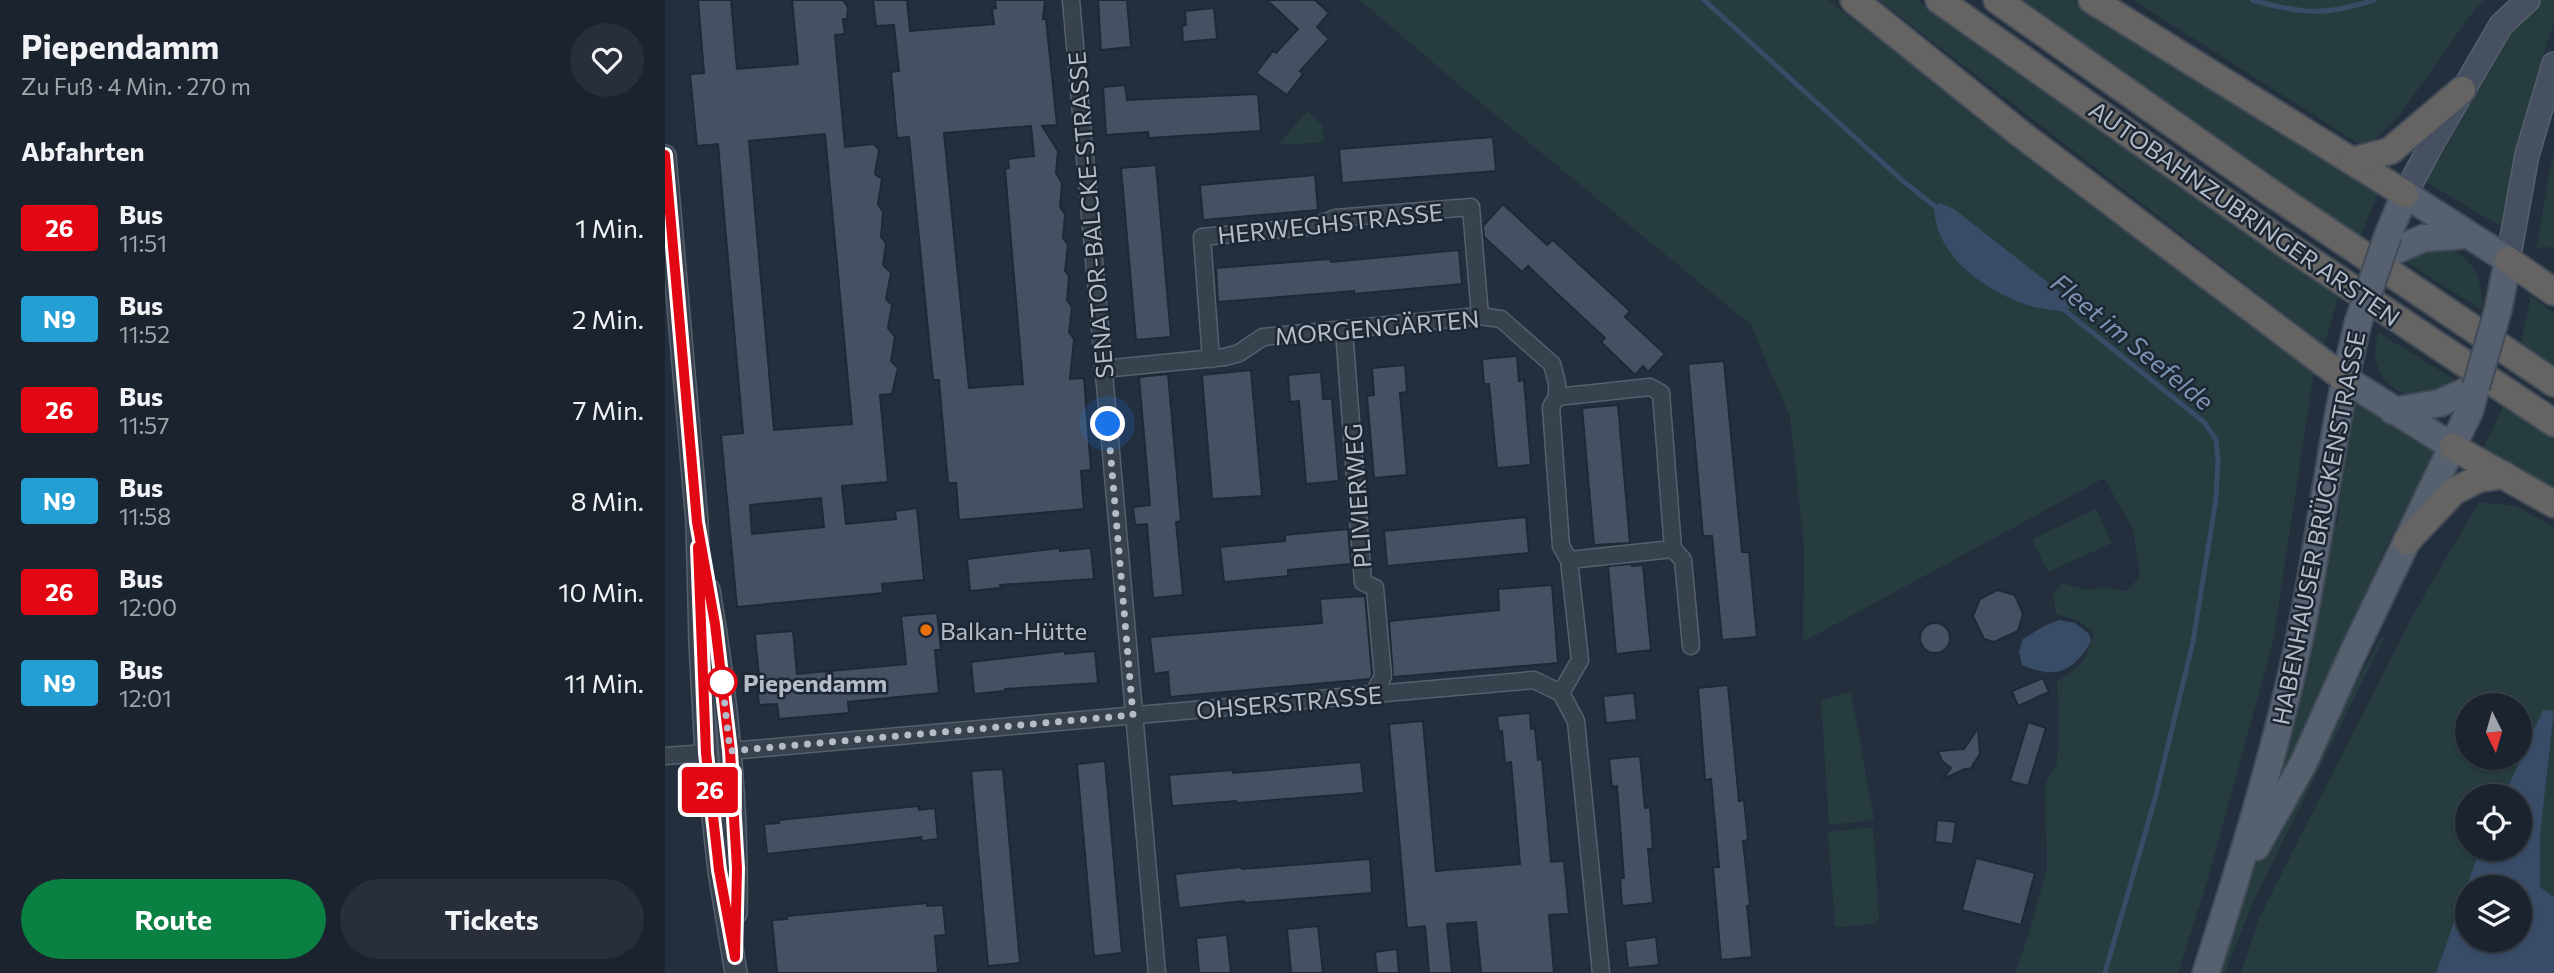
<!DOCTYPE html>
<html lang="de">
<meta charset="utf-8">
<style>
body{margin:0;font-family:Commissioner,sans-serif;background:#282f3a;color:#f1f3f6;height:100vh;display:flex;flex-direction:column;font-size:26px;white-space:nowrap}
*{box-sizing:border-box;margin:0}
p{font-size:23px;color:#a0a4aa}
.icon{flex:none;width:38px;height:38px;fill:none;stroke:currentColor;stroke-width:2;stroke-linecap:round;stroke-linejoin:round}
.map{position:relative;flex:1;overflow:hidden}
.details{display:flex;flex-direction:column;background:#1b232e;width:665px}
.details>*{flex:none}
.badge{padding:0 14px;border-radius:5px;font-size:24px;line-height:46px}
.needle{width:46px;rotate:175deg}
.tools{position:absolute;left:1790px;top:693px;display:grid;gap:14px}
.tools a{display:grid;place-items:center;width:77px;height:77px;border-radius:50%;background:#1b232e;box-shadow:0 2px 5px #0004,0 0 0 2px #39404a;font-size:35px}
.you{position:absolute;width:35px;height:35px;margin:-18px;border:5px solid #fff;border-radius:50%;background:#1a73e8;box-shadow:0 0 0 10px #1a73e833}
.map>.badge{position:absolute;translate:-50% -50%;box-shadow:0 0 0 4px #fff}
h2{padding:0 21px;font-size:26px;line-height:63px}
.round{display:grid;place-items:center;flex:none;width:74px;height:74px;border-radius:37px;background:#282f3a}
.overview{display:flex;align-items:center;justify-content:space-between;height:119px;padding:0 21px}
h1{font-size:33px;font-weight:700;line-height:52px}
.cta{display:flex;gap:14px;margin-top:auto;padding:14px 21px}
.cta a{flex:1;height:80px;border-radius:42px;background:#0b8043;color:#fff;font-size:28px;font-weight:700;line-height:80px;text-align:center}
.cta a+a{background:#282f3a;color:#f1f3f6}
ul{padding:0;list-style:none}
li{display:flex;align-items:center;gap:21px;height:91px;padding:0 21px}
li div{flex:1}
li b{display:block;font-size:26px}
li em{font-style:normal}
li .badge{min-width:77px;font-weight:700;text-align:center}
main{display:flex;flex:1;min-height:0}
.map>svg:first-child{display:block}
.green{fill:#263c3f;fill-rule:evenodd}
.water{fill:#394c67;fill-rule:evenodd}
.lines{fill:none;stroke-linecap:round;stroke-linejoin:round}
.stream{stroke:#394c67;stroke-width:5}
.building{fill:#455162;stroke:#1f2835;stroke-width:2;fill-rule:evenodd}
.minor-casing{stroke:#565f6c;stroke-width:19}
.tertiary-casing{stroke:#565f6c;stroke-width:24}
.secondary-casing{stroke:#565f6c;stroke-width:26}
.primary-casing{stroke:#414a57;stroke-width:30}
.trunk-casing{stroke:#434c59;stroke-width:30}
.minor{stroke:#38414e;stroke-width:16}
.tertiary{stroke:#38414e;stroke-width:21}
.secondary{stroke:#465061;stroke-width:23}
.primary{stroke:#56606e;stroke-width:26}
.trunk{stroke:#656462;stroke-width:26}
.primary-bridge-casing{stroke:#414a57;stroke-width:30;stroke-linecap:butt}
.primary-bridge{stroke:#56606e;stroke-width:26}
.line-casing{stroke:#fff;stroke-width:16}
.line{stroke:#e30613;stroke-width:10}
.walk{stroke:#b4bcc9;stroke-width:7;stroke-dasharray:0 12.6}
.food-dot{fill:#e8710a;stroke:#1d2633;stroke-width:2.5}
.stop-dot{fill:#fff;stroke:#e30613;stroke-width:3.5}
.labels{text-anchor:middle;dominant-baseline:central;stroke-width:5;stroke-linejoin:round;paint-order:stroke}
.street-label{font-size:24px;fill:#b4bcc9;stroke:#1d2633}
.poi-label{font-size:24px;fill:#b4bcc9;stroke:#1d2633;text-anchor:start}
.stop-label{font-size:24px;font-weight:bold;fill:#b4bcc9;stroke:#1d2633;text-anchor:start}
.water-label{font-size:26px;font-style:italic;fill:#7c92b1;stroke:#1d2633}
</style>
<main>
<section class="details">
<div class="overview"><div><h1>Piependamm</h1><p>Zu Fuß · 4 Min. · 270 m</p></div><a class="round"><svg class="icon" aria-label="heart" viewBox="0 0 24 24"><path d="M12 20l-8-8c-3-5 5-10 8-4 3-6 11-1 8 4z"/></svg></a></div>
<h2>Abfahrten</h2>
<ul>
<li><span class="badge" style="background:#e30613;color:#fff">26</span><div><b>Bus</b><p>11:51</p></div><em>1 Min.</em></li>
<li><span class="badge" style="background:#249fd3;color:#fff">N9</span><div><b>Bus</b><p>11:52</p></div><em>2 Min.</em></li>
<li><span class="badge" style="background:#e30613;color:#fff">26</span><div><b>Bus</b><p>11:57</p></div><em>7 Min.</em></li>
<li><span class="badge" style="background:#249fd3;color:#fff">N9</span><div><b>Bus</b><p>11:58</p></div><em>8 Min.</em></li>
<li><span class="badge" style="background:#e30613;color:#fff">26</span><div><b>Bus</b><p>12:00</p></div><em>10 Min.</em></li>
<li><span class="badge" style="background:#249fd3;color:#fff">N9</span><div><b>Bus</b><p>12:01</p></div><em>11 Min.</em></li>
</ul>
<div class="cta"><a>Route</a><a>Tickets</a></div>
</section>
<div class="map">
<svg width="1889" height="973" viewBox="0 0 1889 973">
<rect width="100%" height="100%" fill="#242f3e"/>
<!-- green -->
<g class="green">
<path d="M695,0H1163L1649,371L1608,642L1542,882L1513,973H1350L1364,933L1382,868L1380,785L1392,763L1394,731L1392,681C1415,669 1423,658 1429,632L1412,620L1391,614L1388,595L1397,583L1421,590L1440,588L1462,591L1475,576L1468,529L1439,478L1138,642L1139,546L1125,417L1086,325L805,94Z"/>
<polygon points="1214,0 1252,0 1674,295 1659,345"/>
<polygon points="1357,0 1408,0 1714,192 1694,239"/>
<polygon points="1468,0 1820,0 1809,10 1736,113 1701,148"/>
<polygon points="1877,0 1889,0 1889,22 1867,91 1837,227 1761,182 1845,34"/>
<polygon points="642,111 657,125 659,142 613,145"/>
<polygon points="1889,149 1889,247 1871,248"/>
<path d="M1784,248C1811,260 1818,283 1817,310L1738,260L1757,249Z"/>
<polygon points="1866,296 1889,313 1889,369 1855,347"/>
<path d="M1713,332L1790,380C1764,407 1719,398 1711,360C1709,351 1711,341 1713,332Z"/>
<polygon points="1688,394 1775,447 1753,491 1750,489 1715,560 1718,562 1641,735 1609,791 1667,525 1672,525"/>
<polygon points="1840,403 1889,436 1889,494 1816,453"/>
<path d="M1814,502L1851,506L1889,527V973H1576L1595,916L1748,615ZM1802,705H1855V758H1802ZM1802,796H1855V849H1802ZM1802,887H1855V940H1802Z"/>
<polygon points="1431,509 1447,543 1383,572 1367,539"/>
<polygon points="1717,636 1719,638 1588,902 1560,973 1551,973 1580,885 1608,834 1647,776 1680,702"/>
<polygon points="1186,692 1209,820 1164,825 1156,700"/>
<polygon points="1208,827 1214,919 1208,924 1174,927 1170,925 1163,832"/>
</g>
<!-- water -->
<g class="water">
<path d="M1275,203L1289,209L1399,295L1405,306L1402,312C1388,310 1372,309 1359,304C1317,288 1270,256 1269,206Z"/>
<path d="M1394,620L1410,623L1424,634L1426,642C1407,673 1390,679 1357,665L1354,652L1358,639L1379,626Z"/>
<path d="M1878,710L1889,711L1875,835V887L1889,897V973H1771L1815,849H1855V796H1839ZM1855,887V940H1802V887Z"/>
</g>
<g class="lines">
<!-- stream -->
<g class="stream">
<polyline points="1039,0 1238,181 1273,209"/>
<path d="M1587,0C1637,14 1659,16 1709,0"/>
<polyline points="1398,309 1540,423 1551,440 1553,460 1551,499 1528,642 1490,799 1440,973"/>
</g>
</g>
<!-- building -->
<g class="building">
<path d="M33,0H66L72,69L133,64L127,0H178L183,7L182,19H178L180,34L170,35L180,147L209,144L214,150L210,174L217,179L213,204L218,212L216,237L221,243L218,265L226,273L221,299L227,305L223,328L230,337L226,361L233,368L227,394L215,395L223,482L177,486L181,524L231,519L230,511L252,508L259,580L217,584L218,593L72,607L56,435L78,433L53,144L32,146L25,74L39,73ZM160,134L187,424L109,430L84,141ZM156,498L159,527L87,534L85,505Z"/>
<path d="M208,0H242L245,31L329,24L327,9L331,8L330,0H380L378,19H381L392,125L377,126L393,151L391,173L397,183L395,207L400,214L398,238L403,245L400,271L404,276L402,300L407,307L404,332L409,339L405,379L419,378L426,470L416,471L419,509L294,520L291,483H283L274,380H268L244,137L232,138L226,72L234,71L229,25L211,26ZM366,126L369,156L343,159L344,168L340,169L358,384L304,388L279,133Z"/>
<polygon points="433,0 462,0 466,47 436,50"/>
<polygon points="602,0 650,0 664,13 652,27 664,39 635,71 638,74 622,95 591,73 608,51 611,53 633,29"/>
<polygon points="549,8 552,39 518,42 517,26 521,25 520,11"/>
<polygon points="460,85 462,100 593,94 596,131 484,138 483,132 441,135 438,87"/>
<polygon points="828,137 831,171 677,183 674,149"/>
<polygon points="491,165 506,337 471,340 456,168"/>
<polygon points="650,175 653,210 538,220 535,185"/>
<polygon points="838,204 882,245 888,240 965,311 960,317 1000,354 983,372 978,366 970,375 936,342 940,338 885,287 863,266 857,272 819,237 818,226"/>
<polygon points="794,250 797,284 689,294 689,291 553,302 551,268 665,259 666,262"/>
<polygon points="852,356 854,381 859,380 866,465 832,468 824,384 819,384 817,359"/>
<polygon points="1059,361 1077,552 1084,552 1092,637 1057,640 1047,536 1038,536 1023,364"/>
<polygon points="740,365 742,392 735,393 742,475 709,478 702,396 709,395 707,368"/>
<polygon points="586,370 597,496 547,499 537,375"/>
<polygon points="656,372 658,399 667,399 674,481 641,484 634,401 625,402 623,375"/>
<polygon points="503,374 516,521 511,522 518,595 488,598 482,524 470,525 468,507 485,505 474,377"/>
<polygon points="953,405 965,543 929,545 917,408"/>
<polygon points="861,517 864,553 722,566 719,531"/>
<polygon points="683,529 686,564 623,570 623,576 559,582 555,547 620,541 620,535"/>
<polygon points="395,548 395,551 426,548 429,579 335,585 336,588 305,591 302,559"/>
<polygon points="966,564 967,566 978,565 986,650 951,654 943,566"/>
<polygon points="887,585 893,663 728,677 724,621 834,610 833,589"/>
<polygon points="1332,590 1350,595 1358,614 1353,631 1329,642 1319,639 1308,616 1315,599"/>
<polygon points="700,596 707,674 705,679 505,697 503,672 489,674 485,637 657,623 655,599"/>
<polygon points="272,613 276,650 270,650 274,693 183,702 184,713 114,719 112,704 94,705 91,678 94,677 90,634 128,631 132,674 241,664 236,616"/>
<circle cx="1270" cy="638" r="15"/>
<polygon points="400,651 400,654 430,651 433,683 340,689 340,691 309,694 306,662"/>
<polygon points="1378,678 1384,692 1353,706 1347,691"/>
<polygon points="1063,685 1074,801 1079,800 1083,840 1078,841 1085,905 1082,906 1087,957 1056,960 1048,867 1054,867 1046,779 1040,780 1033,688"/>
<polygon points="969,693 972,720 941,723 938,696"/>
<polygon points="865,713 866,729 870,728 873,760 877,759 886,862 899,861 904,914 884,915 889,973 816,973 811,922 782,924 787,973 764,973 760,926 742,928 724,724 758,721 771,871 855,864 846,762 840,763 837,731 834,732 832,716"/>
<polygon points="1363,722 1381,728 1363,786 1345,781"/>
<polygon points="1313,728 1315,754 1307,766 1308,768 1300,769 1278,779 1286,768 1277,761 1273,751 1299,749"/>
<polygon points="975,756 980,808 985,807 988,849 983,849 988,903 957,906 955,878 959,878 952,786 947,787 944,759"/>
<polygon points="440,761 457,953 429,956 412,764"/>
<polygon points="696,762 699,793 571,803 571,801 507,806 504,775 568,770 568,773"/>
<polygon points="338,769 355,963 323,966 306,771"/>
<polygon points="253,806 254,810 270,808 273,839 257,841 256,837 241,839 102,854 99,824 114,823 114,820"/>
<polygon points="1272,820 1291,822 1288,844 1270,842"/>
<polygon points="1311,858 1370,873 1356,925 1297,910"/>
<polygon points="705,859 707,893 579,903 579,901 514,908 510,874 576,867 577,869"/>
<polygon points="262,903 262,906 278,905 281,935 270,936 273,973 112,973 107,920 122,919 122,916"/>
<polygon points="653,926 658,973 626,973 622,929"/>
<polygon points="562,935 566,973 534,973 531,938"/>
<polygon points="991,937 994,965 963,968 960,941"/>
<polygon points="732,949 734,973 712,973 710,952"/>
</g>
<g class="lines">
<defs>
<g id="minor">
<polyline points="406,0 492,973"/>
<polyline points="679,330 698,582 710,588 718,676 708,695"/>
<polyline points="546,359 537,237 651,226 670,218 806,207 815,316"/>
<polyline points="438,369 560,357 574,353 598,337 815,316 836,319 887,364 892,383 892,397 886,407 896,546 904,560 915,660 896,693"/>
<polyline points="892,397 985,387 996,393 1008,549 904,560"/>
<polyline points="1008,549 1018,560 1026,646"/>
<polyline points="65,751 869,680 896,693 911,721 936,973"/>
<polyline points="0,756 41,753"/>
</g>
<g id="tertiary">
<polyline points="0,156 32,522 35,643 41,753 54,871 71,973"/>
<path d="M44,590C62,696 73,805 71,913"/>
</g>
<g id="secondary">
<polyline points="1740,194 1768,142 1836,25 1863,0"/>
<polyline points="1843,260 1862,155 1889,64"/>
</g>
<g id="primary">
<polyline points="1723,235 1740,194 1843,260 1833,310"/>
<polyline points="1715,257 1759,238 1802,235"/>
<polyline points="1680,379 1788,447"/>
<polyline points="1728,411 1775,403 1811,387"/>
<polyline points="1591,847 1638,764 1687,655 1805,410 1811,387"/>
<path d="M1541,973C1576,864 1610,754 1634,641C1656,536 1667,428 1693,323"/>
</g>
<g id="trunk">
<polyline points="1189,0 1357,135 1680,379"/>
<polyline points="1274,0 1613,239 1889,423"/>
<polyline points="1332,0 1599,188 1889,383"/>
<polyline points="1427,0 1740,194"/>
<polyline points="1687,161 1725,151 1797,90"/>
<polyline points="1843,260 1889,292"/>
<polyline points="1788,447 1889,504"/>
<polyline points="1742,541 1789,491 1813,479 1839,475"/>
</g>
</defs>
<!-- minor casing -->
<use href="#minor" class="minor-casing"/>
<!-- tertiary casing -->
<use href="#tertiary" class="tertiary-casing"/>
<!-- secondary casing -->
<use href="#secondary" class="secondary-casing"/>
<!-- primary casing -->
<use href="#primary" class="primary-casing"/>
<!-- trunk casing -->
<use href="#trunk" class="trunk-casing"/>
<!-- minor -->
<use href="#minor" class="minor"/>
<!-- tertiary -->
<use href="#tertiary" class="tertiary"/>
<!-- secondary -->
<use href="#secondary" class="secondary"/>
<!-- primary -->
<use href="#primary" class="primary"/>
<!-- trunk -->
<use href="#trunk" class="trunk"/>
<defs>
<g id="primary-bridge">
<polyline points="1693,323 1723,235"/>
<polyline points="1811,387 1833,310"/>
</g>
</defs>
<!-- primary-bridge casing -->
<use href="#primary-bridge" class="primary-bridge-casing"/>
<!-- primary-bridge -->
<use href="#primary-bridge" class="primary-bridge"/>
</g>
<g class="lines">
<defs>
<polyline id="line" points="0,155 32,522 50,624 65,751 72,868 70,957 54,870 41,753 33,547"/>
</defs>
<!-- line casing -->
<use href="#line" class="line-casing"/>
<!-- line -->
<use href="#line" class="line"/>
<!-- walk -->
<polyline class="walk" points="57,682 57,680 65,751 468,715 443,424"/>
</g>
<!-- markers -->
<circle class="food-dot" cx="261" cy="630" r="7"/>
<circle class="stop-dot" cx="57" cy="682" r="14"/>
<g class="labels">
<!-- street labels -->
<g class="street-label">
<text transform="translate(1580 213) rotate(35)">AUTOBAHNZUBRINGER ARSTEN</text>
<text transform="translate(425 215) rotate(-95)">SENATOR-BALCKE-STRASSE</text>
<text transform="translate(665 223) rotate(-6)">HERWEGHSTRASSE</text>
<text transform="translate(712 327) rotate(-5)">MORGENGÄRTEN</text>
<text transform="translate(692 496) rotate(-94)">PLIVIERWEG</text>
<text transform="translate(1653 528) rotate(-79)">HABENHAUSER BRÜCKENSTRASSE</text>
<text transform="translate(624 702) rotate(-5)">OHSERSTRASSE</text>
</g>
<!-- poi labels -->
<g class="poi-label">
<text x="275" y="630">Balkan-Hütte</text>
</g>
<!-- stop labels -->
<g class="stop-label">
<text x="78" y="682">Piependamm</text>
</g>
<!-- water labels -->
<g class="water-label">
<text transform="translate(1468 341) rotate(39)">Fleet im Seefelde</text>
</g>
</g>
</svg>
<div class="tools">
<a><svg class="needle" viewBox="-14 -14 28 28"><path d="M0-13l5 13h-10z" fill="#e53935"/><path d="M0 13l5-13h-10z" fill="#a0a4aa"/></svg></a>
<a><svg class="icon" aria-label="locate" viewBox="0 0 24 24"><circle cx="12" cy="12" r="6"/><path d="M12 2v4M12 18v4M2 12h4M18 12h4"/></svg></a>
<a><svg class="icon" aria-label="layers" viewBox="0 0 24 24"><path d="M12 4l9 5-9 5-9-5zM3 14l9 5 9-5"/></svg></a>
</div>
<div class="you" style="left:443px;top:424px"></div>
<b class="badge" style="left:45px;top:790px;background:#e30613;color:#fff">26</b>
</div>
</main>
